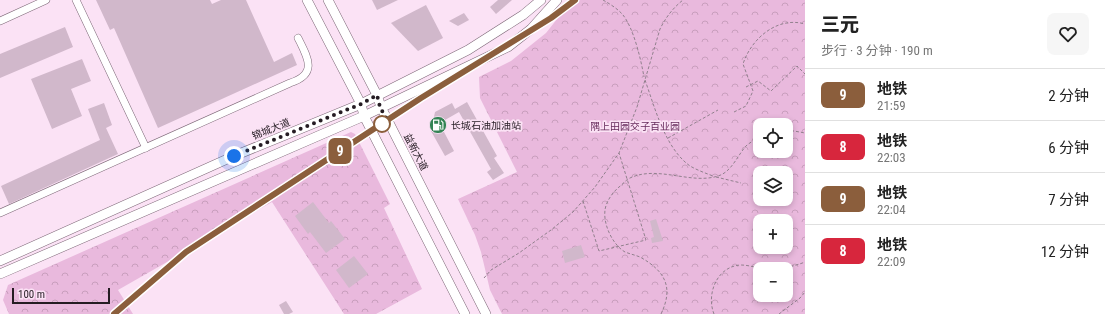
<!DOCTYPE html>
<html lang="zh">
<meta charset="utf-8">
<style>
body{margin:0;font-family:"Roboto Condensed","Noto Sans SC",sans-serif;background:#f6f6f6;color:#222;height:100vh;display:flex;flex-direction:column;font-size:15px;white-space:nowrap}
*{box-sizing:border-box;margin:0}
p{font-size:13px;color:#767676}
.icon{flex:none;width:22px;height:22px;fill:none;stroke:currentColor;stroke-width:2;stroke-linecap:round;stroke-linejoin:round}
.map{position:relative;flex:1;overflow:hidden}
.details{display:flex;flex-direction:column;background:#fff;width:300px}
.details>*{flex:none}
.badge{padding:0 8px;border-radius:6px;font-size:14px;line-height:26px}
.fabs{position:absolute;left:753px;top:118px;display:grid;gap:8px}
.fabs a{display:grid;place-items:center;width:40px;height:40px;border-radius:8px;background:#fff;box-shadow:0 2px 6px #0003;font-size:20px}
.scale{position:absolute;left:12px;bottom:10px;width:98px;box-sizing:border-box;padding-left:4px;border:2px solid #251c23;border-top:0;font-size:11px;line-height:14px;white-space:nowrap;color:#251c23;-webkit-text-stroke:3px #fbe2f5;paint-order:stroke}
.you{position:absolute;width:20px;height:20px;margin:-10px;border:3px solid #fff;border-radius:50%;background:#1a73e8;box-shadow:0 0 0 6px #1a73e833}
.map>.badge{position:absolute;translate:-50% -50%;box-shadow:0 0 0 2px #fff}
.round{display:grid;place-items:center;flex:none;width:42px;height:42px;border-radius:8px;background:#f6f6f6}
.overview{display:flex;align-items:center;justify-content:space-between;height:68px;padding:0 16px}
h1{font-size:19px;font-weight:800;line-height:30px}
ul{padding:0;list-style:none}
li{display:flex;align-items:center;gap:12px;height:52px;padding:0 16px;border-top:1px solid #e0e0e0}
li div{flex:1}
li b{display:block;font-size:15px}
li em{font-style:normal}
li .badge{min-width:44px;font-weight:700;text-align:center}
main{display:flex;flex:1;min-height:0}
.map>svg:first-child{display:block}
.forest{fill:url(#forest-crowns);fill-rule:evenodd}
.building{fill:#d1b8cb}
.lines{fill:none;stroke-linecap:round;stroke-linejoin:round}
.minor-casing{stroke:#7e6878;stroke-width:8}
.major-casing{stroke:#7e6878;stroke-width:10}
.path{stroke:#91808d;stroke-width:1;stroke-dasharray:3 2;stroke-linecap:butt}
.minor{stroke:#fff;stroke-width:7}
.major{stroke:#fff;stroke-width:9}
.line-casing{stroke:#fff;stroke-width:9}
.line{stroke:#8b5e3c;stroke-width:6}
.walk{stroke:#251c23;stroke-width:4;stroke-dasharray:0 7.2}
.stop-dot{fill:#fff;stroke:#8b5e3c;stroke-width:2}
.labels{text-anchor:middle;dominant-baseline:central;stroke-width:3.5;stroke-linejoin:round;paint-order:stroke}
.poi-label{font-size:10px;fill:#251c23;stroke:#fbe2f5;text-anchor:start}
.park-label{font-size:10px;fill:#662a5b;stroke:#fbe2f5}
.street-label{font-size:10px;fill:#251c23;stroke:#fbe2f5}
</style>
<main>
<div class="map">
<svg width="805" height="314" viewBox="0 0 805 314">
<defs>
<pattern id="forest-crowns" width="20" height="18" patternUnits="userSpaceOnUse"><rect width="20" height="18" fill="#e9b9dd"/><path d="M2 6a3 3 0 1 1 6 0M12 15a3 3 0 1 1 6 0" fill="none" stroke="#c89ebd"/></pattern>
</defs>
<rect width="100%" height="100%" fill="#fbe2f5"/>
<!-- forest -->
<g class="forest">
<path d="M572,0H805V314H502L490,290L481,252L475,235L458,199L517,172L480,98L479,77L511,61L546,33ZM760,125H786V151H760ZM760,173H786V199H760ZM760,221H786V247H760ZM760,269H786V295H760Z"/>
<polygon points="351,132 355,134 390,204 384,208 422,289 376,314 344,314 272,202 118,290 133,314 9,314 3,300 8,285"/>
</g>
<!-- building -->
<g class="building">
<polygon points="96,0 210,0 212,4 221,0 246,0 274,62 292,53 297,65 158,128 114,28 110,30"/>
<polygon points="372,0 398,0 377,10"/>
<polygon points="498,0 512,0 496,14 490,7"/>
<polygon points="426,5 443,38 418,51 391,23"/>
<polygon points="464,13 469,20 458,26 449,21"/>
<polygon points="65,27 73,47 0,78 0,54"/>
<polygon points="82,59 91,81 71,89 82,116 52,129 31,79"/>
<polygon points="467,102 497,156 494,158 504,173 493,180 487,172 491,169 459,112 445,120 444,132 454,151 445,156 431,131 435,112 452,103 455,109"/>
<polygon points="104,103 112,125 106,128 118,154 9,204 1,186 100,140 88,109"/>
<polygon points="313,202 329,223 331,221 345,239 326,253 310,232 308,234 295,216"/>
<polygon points="656,219 663,241 652,243 651,238 654,237 650,221"/>
<polygon points="581,245 585,257 565,263 562,251"/>
<polygon points="354,256 368,274 349,288 336,270"/>
<polygon points="286,301 293,312 289,314 284,314 279,305"/>
</g>
<g class="lines">
<defs>
<g id="minor">
<polyline points="76,0 146,148"/>
<polyline points="0,21 46,0"/>
<path d="M0,213L290,83C318,74 308,58 298,38"/>
</g>
<g id="major">
<polyline points="307,0 361,104 364,116 465,314"/>
<polyline points="328,0 377,95 381,107 486,314"/>
<polyline points="0,261 234,156 361,104 468,50 523,15 541,0"/>
<polyline points="0,274 364,116 508,47 531,29 557,0"/>
</g>
</defs>
<!-- minor casing -->
<use href="#minor" class="minor-casing"/>
<!-- major casing -->
<use href="#major" class="major-casing"/>
<!-- path -->
<g class="path">
<path d="M603,0C610,4 618,9 623,15C634,29 641,60 644,77"/>
<path d="M645,80C655,108 665,148 690,166C697,170 705,173 713,176"/>
<polyline points="746,87 758,81 771,91 797,66 805,74"/>
<path d="M734,112L746,106L753,91L743,64C751,39 777,16 805,24"/>
<polyline points="786,131 794,131 805,133"/>
<polyline points="668,138 718,110"/>
<polyline points="716,177 741,183"/>
<polyline points="583,201 599,251 646,240 619,153"/>
<path d="M484,278L491,270L519,253L551,230L573,212L595,187L619,153L637,107L660,29C666,17 673,8 683,0"/>
<path d="M661,314C674,287 665,271 640,257C635,255 630,254 625,252C613,245 603,225 605,210C606,202 612,193 619,187C622,185 625,181 628,179C656,164 690,185 718,176C732,172 738,154 747,145C751,142 756,139 760,137"/>
<path d="M714,314C706,294 717,266 741,265C747,265 754,267 759,268C775,270 790,268 805,262"/>
<polyline points="779,314 800,298 805,292"/>
</g>
<!-- minor -->
<use href="#minor" class="minor"/>
<!-- major -->
<use href="#major" class="major"/>
</g>
<g class="lines">
<defs>
<polyline id="line" points="114,314 186,252 421,98 551,18 575,0"/>
</defs>
<!-- line casing -->
<use href="#line" class="line-casing"/>
<!-- line -->
<use href="#line" class="line"/>
<!-- walk -->
<polyline class="walk" points="234,156 361,104 377,95 380,107 387,120 382,124"/>
</g>
<!-- icons -->
<defs>
<symbol id="fuel-disc" viewBox="-11 -11 22 22"><circle r="9.5" fill="#338354" stroke="#fbe2f5"/><path d="M-5.5-6h7V0h2V4h1.3V-2.5L3-4.5l.8-.8L6-3V5H2.5V1h-1V6h-7ZM-4.2-4.7v3.2H.2V-4.7Z" fill="#fff"/></symbol>
</defs>
<g fill-rule="evenodd">
<use href="#fuel-disc" x="428" y="115" width="20" height="20"/>
</g>
<!-- markers -->
<circle class="stop-dot" cx="382" cy="124" r="8"/>
<g class="labels">
<!-- poi labels -->
<g class="poi-label">
<text x="451" y="125">长城石油加油站</text>
</g>
<!-- park labels -->
<g class="park-label">
<text x="635" y="126">隅上田园交子百业园</text>
</g>
<!-- street labels -->
<g class="street-label">
<text transform="translate(271 129) rotate(-22)">锦城大道</text>
<text transform="translate(416 152) rotate(63)">益新大道</text>
</g>
</g>
</svg>
<div class="fabs">
<a><svg class="icon" aria-label="locate" viewBox="0 0 24 24"><circle cx="12" cy="12" r="6"/><path d="M12 2v4M12 18v4M2 12h4M18 12h4"/></svg></a>
<a><svg class="icon" aria-label="layers" viewBox="0 0 24 24"><path d="M12 4l9 5-9 5-9-5zM3 14l9 5 9-5"/></svg></a>
<a>+</a>
<a>−</a>
</div>
<div class="scale">100 m</div>
<div class="you" style="left:234px;top:156px"></div>
<b class="badge" style="left:340px;top:151px;background:#8b5e3c;color:#fff">9</b>
</div>
<section class="details">
<div class="overview"><div><h1>三元</h1><p>步行 · 3 分钟 · 190 m</p></div><a class="round"><svg class="icon" aria-label="heart" viewBox="0 0 24 24"><path d="M12 20l-8-8c-3-5 5-10 8-4 3-6 11-1 8 4z"/></svg></a></div>
<ul>
<li><span class="badge" style="background:#8b5e3c;color:#fff">9</span><div><b>地铁</b><p>21:59</p></div><em>2 分钟</em></li>
<li><span class="badge" style="background:#d7263d;color:#fff">8</span><div><b>地铁</b><p>22:03</p></div><em>6 分钟</em></li>
<li><span class="badge" style="background:#8b5e3c;color:#fff">9</span><div><b>地铁</b><p>22:04</p></div><em>7 分钟</em></li>
<li><span class="badge" style="background:#d7263d;color:#fff">8</span><div><b>地铁</b><p>22:09</p></div><em>12 分钟</em></li>
</ul>
</section>
</main>
